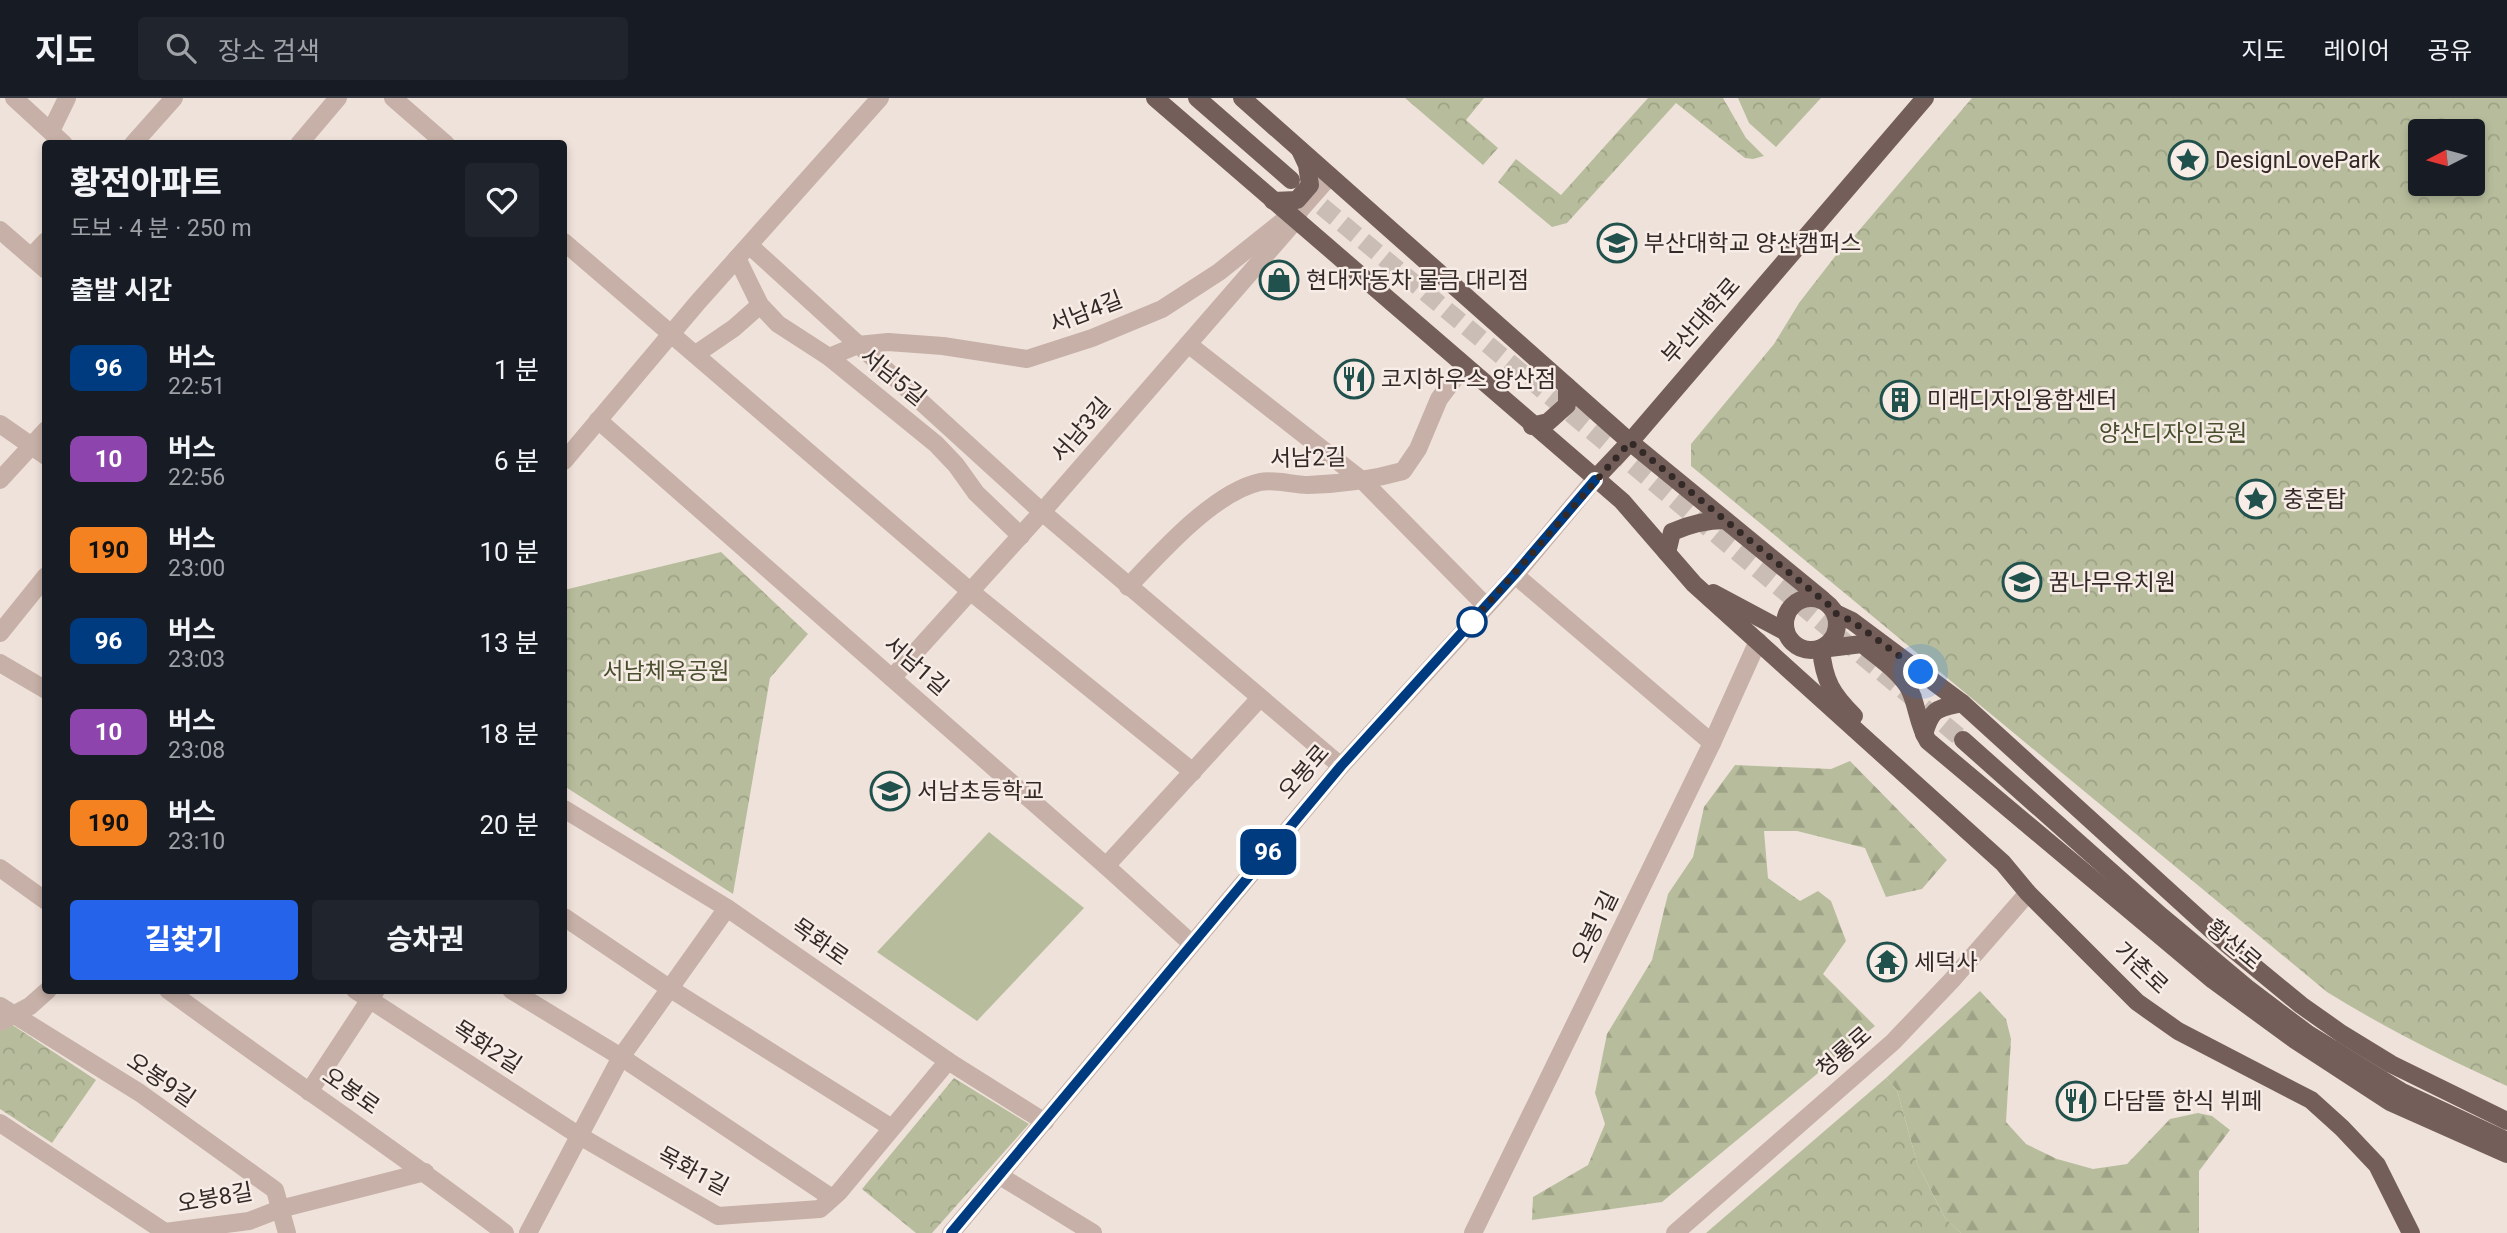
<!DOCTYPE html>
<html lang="ko">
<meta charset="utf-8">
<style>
body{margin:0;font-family:Roboto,"Noto Sans KR",sans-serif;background:#20242c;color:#f1f3f6;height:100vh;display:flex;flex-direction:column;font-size:26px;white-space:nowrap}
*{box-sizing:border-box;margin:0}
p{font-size:23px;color:#9ea1a6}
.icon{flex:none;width:38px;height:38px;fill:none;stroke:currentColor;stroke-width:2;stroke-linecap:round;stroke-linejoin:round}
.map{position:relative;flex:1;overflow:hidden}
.panel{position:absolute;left:42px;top:42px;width:525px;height:854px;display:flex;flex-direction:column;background:#171b24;border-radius:7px;box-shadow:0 4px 10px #0003}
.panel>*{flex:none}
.badge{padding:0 14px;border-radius:10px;font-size:24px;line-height:46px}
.needle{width:46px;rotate:264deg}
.buttons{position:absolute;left:2408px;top:21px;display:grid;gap:14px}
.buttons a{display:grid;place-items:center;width:77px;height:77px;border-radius:7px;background:#171b24;box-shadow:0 4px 10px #0003;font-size:35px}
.you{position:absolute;width:35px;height:35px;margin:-18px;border:5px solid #fff;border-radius:50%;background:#1a73e8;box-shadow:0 0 0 10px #1a73e833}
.map>.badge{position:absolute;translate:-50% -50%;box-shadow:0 0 0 4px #fff}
h2{padding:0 28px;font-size:26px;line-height:63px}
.round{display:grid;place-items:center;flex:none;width:74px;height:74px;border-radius:7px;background:#20242c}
.headline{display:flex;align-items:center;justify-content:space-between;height:119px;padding:0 28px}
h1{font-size:33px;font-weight:800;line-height:52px}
.button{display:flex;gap:14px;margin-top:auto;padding:14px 28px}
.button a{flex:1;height:80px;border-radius:7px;background:#2563eb;color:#fff;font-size:28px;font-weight:800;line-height:80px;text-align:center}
.button a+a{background:#20242c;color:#f1f3f6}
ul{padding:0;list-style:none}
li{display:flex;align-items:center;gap:21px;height:91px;padding:0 28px}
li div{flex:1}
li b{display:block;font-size:26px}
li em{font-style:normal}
li .badge{min-width:77px;font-weight:700;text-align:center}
header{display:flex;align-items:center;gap:42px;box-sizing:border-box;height:98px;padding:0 35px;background:#171b24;border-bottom:2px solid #363941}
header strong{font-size:33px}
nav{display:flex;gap:38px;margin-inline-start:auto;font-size:24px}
.search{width:490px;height:63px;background:#20242c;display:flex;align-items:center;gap:18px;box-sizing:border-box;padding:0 24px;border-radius:7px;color:#9ea1a6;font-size:26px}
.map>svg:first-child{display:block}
.grass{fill:#b7bd9c}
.forest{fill:url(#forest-firs)}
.park{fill:url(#park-crowns);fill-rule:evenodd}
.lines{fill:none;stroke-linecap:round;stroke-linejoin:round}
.major-tunnel{stroke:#c9bdb6;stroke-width:18;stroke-dasharray:18 9;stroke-linecap:butt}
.minor{stroke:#c6b0a7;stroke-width:18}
.major{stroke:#745e59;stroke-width:18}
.line-casing{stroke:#fff;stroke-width:16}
.line{stroke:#003b80;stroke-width:10}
.walk{stroke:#332927;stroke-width:7;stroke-dasharray:0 12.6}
.stop-dot{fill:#fff;stroke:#003b80;stroke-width:3.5}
.labels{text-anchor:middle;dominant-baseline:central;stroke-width:5;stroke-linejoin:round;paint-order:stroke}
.poi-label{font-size:23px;fill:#332927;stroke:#f7ece6;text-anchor:start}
.street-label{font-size:23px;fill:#332927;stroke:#f7ece6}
.park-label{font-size:23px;fill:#484f2d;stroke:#f7ece6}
</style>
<header>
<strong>지도</strong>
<div class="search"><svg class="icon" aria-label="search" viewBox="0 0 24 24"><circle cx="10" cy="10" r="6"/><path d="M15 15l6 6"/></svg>장소 검색</div>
<nav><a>지도</a><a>레이어</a><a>공유</a></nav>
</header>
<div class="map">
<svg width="2507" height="1135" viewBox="0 0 2507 1135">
<defs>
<pattern id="forest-firs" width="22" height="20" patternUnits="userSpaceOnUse" patternTransform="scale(1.75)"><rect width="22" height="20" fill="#b7bd9c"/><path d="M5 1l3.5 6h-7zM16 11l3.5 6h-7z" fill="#9ea286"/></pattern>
<pattern id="park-crowns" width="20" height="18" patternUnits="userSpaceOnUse" patternTransform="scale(1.75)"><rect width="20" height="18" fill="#b7bd9c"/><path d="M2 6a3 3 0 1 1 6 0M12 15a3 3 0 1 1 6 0" fill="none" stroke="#9ea286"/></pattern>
</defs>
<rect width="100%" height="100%" fill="#efe2da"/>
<!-- grass -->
<polygon class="grass" points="989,734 1084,810 977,923 877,854"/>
<!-- forest -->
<g class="forest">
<polygon points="1850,663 1947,762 1922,791 1886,799 1865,750 1797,733 1764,733 1768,780 1800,803 1818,793 1831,803 1846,843 1823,876 1875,928 1662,1104 1532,1122 1533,1099 1588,1067 1605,1026 1595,995 1607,936 1652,862 1668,796 1693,759 1704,709 1735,667 1831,671"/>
<polygon points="1980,893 2006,921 2011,941 2006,1024 2026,1046 2057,1061 2093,1071 2127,1066 2170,1021 2198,1015 2212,1018 2230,1032 2199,1073 2199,1135 1961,1135 1945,1120 1917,1065 1897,992 1886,980"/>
</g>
<!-- park -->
<g class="park">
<polygon points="1405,0 1484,0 1466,22 1498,50 1483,67"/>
<polygon points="1648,0 1723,0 1746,40 1764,58 1753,61 1745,60 1676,5 1567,125 1552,129 1498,84 1516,61 1561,97"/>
<polygon points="1738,0 1821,0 1776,49 1749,25"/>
<path d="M1972,0H2507V988C2445,960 2385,930 2327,894L1691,368V346L1774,246L1799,205L1840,152L1844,150ZM2420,33H2473V86H2420Z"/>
<polygon points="721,454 808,536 770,580 733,796 564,688 564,492"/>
<polygon points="11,926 96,982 52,1045 0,1011 0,933"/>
<polygon points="954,980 1029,1026 932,1135 916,1135 862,1091"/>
<polygon points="1886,980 1897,992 1917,1065 1945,1120 1961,1135 1706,1135"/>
</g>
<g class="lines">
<!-- major-tunnel -->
<polyline class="major-tunnel" points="1301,91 1963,642"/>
<!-- minor -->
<g class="minor">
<polyline points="14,0 64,46"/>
<polyline points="393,0 446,46"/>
<polyline points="51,33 67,0"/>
<polyline points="133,46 174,0"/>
<polyline points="299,46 338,0"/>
<polyline points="0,132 46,172"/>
<polyline points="564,144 970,493 1193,674"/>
<polyline points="749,147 1042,414 1341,668"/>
<polyline points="31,159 46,143"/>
<polyline points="737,160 760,207 778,226 829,259 936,346 956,367 976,395 1021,438"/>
<polyline points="1188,246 1363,383 1486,508"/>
<polyline points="696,256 734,230 760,207"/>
<polyline points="829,259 858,247 888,244 943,248 1027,261 1092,240 1162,211 1219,174 1293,115"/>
<polyline points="598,322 1106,768 1191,845"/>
<polyline points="0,326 46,358"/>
<polyline points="564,363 698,204 880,0"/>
<polyline points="0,382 46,332"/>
<polyline points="1515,477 1712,645"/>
<path d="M1128,489C1160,455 1214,394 1260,384C1275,381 1293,387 1308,387C1341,386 1371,382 1403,373L1418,351L1439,301L1464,268"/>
<polyline points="0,535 46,478"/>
<polyline points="0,565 46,592"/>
<polyline points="892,580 1042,414 1295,123 1300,112 1330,78"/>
<polyline points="564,711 727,810 948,963 1045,1024"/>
<polyline points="1106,768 1260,600"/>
<polyline points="0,770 46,803"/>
<polyline points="564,819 669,890 892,1030"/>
<path d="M168,892C280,975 395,1051 505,1135"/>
<polyline points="355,892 578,1037 718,1118 820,1111 839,1094 948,963"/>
<polyline points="511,892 621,959 832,1100"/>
<polyline points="0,908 140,995 275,1092 287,1135"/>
<polyline points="0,924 30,908 48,892"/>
<polyline points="309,994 376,892"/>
<polyline points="0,1025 165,1134 249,1123 280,1111 425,1074"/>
<polyline points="1000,1078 1093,1135"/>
<polyline points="528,1135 621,959 727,810"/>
<polyline points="951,1135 1341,668 1515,477 1595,381"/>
<polyline points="1473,1135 1712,645 1758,543"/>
<polyline points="1675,1135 1893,944 1952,882 2028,795"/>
</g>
<!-- major -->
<g class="major">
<polyline points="1155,0 1622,403 1694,486 2003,765 2028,795 2137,904 2178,933 2311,1002 2342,1030 2377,1067 2411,1135"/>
<polyline points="1197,0 1291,82"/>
<polyline points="1242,0 1630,344 1823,502"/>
<polyline points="1273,103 1297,102 1310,87 1307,67 1300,52"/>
<polyline points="1532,328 1548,324 1567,307 1567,288"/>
<polyline points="1595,381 1630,344 1925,0"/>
<path d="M1667,455L1672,434C1690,426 1705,422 1725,422"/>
<polyline points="1713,495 1786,534"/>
<circle cx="1811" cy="526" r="26"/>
<polyline points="1835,515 1852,523 1962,605 2228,847 2301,907 2342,936 2391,966 2507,1023"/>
<path d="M1854,618C1832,596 1824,583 1821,551L1862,546C1877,558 1896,571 1907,587C1917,602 1917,626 1928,643L2213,882L2295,942L2390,1004L2507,1056"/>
<path d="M1924,636C1932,610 1936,611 1962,605"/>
<polyline points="1963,642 2161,818 2247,890 2308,936 2402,994 2507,1043"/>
</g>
</g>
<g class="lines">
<defs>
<polyline id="line" points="951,1135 1341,668 1514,477 1595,382"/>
</defs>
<!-- line casing -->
<use href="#line" class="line-casing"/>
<!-- line -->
<use href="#line" class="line"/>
<!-- walk -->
<polyline class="walk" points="1472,524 1469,527 1630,344 1830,508 1835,515 1852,523 1921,574"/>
</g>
<!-- icons -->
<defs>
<symbol id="sight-ring" viewBox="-11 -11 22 22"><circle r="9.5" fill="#f7ece6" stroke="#20514c" stroke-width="1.5"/><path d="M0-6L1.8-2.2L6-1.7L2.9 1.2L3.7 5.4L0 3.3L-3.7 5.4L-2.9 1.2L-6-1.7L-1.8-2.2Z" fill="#20514c"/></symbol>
<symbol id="university-ring" viewBox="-11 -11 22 22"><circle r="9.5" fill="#f7ece6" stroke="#20514c" stroke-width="1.5"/><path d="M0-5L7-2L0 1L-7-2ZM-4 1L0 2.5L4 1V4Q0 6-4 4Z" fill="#20514c"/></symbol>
<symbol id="shop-ring" viewBox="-11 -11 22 22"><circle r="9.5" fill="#f7ece6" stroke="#20514c" stroke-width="1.5"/><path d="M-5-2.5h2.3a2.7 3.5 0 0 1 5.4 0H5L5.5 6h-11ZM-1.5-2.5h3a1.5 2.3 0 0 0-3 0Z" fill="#20514c"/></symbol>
<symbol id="restaurant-ring" viewBox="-11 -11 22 22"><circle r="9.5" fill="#f7ece6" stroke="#20514c" stroke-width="1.5"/><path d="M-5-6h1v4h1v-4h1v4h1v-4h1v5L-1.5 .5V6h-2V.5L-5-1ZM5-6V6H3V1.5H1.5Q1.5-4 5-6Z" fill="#20514c"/></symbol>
<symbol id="building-ring" viewBox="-11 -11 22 22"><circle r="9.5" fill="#f7ece6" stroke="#20514c" stroke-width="1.5"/><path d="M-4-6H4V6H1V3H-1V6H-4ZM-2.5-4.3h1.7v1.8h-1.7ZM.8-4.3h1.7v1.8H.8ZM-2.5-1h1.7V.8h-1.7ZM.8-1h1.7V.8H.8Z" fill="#20514c"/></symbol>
<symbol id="school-ring" viewBox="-11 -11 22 22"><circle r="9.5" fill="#f7ece6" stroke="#20514c" stroke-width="1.5"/><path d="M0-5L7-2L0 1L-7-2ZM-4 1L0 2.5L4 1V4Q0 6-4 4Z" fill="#20514c"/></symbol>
<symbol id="temple-ring" viewBox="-11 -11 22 22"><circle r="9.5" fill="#f7ece6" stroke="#20514c" stroke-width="1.5"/><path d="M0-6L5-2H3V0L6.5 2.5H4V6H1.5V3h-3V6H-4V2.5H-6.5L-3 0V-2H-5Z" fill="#20514c"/></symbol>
</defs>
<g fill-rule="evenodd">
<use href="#sight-ring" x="2166" y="40" width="44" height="44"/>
<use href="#university-ring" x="1595" y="123" width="44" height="44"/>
<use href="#shop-ring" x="1257" y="160" width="44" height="44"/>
<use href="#restaurant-ring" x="1332" y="259" width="44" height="44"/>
<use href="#building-ring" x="1878" y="280" width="44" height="44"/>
<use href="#sight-ring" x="2234" y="379" width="44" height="44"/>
<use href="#school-ring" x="2000" y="462" width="44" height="44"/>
<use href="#school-ring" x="868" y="671" width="44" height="44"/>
<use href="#temple-ring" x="1865" y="842" width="44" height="44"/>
<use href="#restaurant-ring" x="2054" y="981" width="44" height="44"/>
</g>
<!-- markers -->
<circle class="stop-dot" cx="1472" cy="524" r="14"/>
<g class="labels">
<!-- poi labels -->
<g class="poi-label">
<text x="2215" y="62">DesignLovePark</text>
<text x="1644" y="145">부산대학교 양산캠퍼스</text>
<text x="1306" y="182">현대자동차 물금 대리점</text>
<text x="1381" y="281">코지하우스 양산점</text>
<text x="1927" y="302">미래디자인융합센터</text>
<text x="2283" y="401">충혼탑</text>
<text x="2049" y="484">꿈나무유치원</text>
<text x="917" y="693">서남초등학교</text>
<text x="1914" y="864">세덕사</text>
<text x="2103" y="1003">다담뜰 한식 뷔페</text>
</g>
<!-- street labels -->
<g class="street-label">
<text transform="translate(1086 214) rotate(-21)">서남4길</text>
<text transform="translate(1701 223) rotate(-49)">부산대학로</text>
<text transform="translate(893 279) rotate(39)">서남5길</text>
<text transform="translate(1081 332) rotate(-49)">서남3길</text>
<text transform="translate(1308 360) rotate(-1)">서남2길</text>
<text transform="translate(916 568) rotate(41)">서남1길</text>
<text transform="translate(1304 674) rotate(-49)">오봉로</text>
<text transform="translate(1595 829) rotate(-64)">오봉1길</text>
<text transform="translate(820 844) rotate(35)">목화로</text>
<text transform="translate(2234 847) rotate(40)">황산로</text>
<text transform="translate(2141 870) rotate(43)">가촌로</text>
<text transform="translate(487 949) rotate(33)">목화2길</text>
<text transform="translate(1844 954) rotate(-41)">청룡로</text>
<text transform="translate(161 982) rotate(34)">오봉9길</text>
<text transform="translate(351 993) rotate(35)">오봉로</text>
<text transform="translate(693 1073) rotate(28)">목화1길</text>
<text transform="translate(215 1100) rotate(-10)">오봉8길</text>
</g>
<!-- park labels -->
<g class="park-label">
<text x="2173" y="335">양산디자인공원</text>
<text x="666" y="573">서남체육공원</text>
</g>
</g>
</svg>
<div class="buttons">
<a><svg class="needle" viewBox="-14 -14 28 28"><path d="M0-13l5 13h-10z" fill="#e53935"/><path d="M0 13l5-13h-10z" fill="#9ea1a6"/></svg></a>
</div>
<div class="you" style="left:1921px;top:574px"></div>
<b class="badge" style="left:1268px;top:754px;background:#003b80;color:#fff">96</b>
<section class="panel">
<div class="headline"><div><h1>황전아파트</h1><p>도보 · 4 분 · 250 m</p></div><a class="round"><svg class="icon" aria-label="heart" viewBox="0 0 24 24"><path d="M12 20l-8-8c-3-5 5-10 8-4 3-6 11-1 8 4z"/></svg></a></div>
<h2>출발 시간</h2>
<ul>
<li><span class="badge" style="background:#003b80;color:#fff">96</span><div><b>버스</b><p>22:51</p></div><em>1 분</em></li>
<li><span class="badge" style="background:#8e44ad;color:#fff">10</span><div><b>버스</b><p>22:56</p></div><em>6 분</em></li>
<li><span class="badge" style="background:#f58220;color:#111">190</span><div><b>버스</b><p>23:00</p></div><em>10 분</em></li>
<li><span class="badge" style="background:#003b80;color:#fff">96</span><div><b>버스</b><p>23:03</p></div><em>13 분</em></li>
<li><span class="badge" style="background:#8e44ad;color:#fff">10</span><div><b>버스</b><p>23:08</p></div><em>18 분</em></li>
<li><span class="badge" style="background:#f58220;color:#111">190</span><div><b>버스</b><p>23:10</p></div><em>20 분</em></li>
</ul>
<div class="button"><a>길찾기</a><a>승차권</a></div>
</section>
</div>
